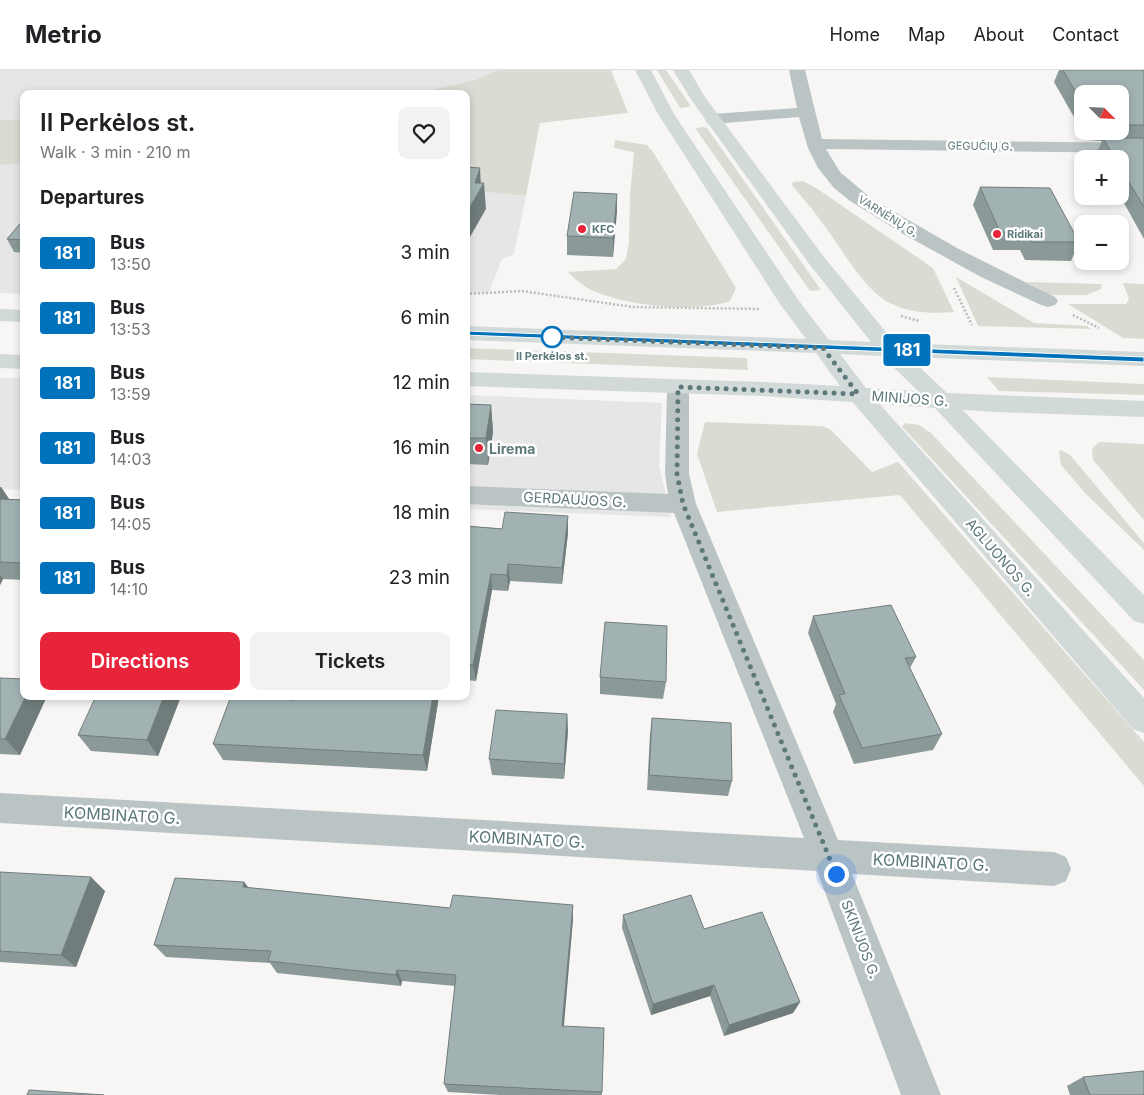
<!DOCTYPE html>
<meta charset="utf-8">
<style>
body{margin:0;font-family:Inter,sans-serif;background:#f2f2f2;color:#202124;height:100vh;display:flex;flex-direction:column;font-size:19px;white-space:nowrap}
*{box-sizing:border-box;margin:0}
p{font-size:16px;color:#757577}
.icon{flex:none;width:28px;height:28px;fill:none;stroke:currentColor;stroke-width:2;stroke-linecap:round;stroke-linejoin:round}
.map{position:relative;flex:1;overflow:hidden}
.panel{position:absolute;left:20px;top:20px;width:450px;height:610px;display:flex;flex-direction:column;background:#fff;border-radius:10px;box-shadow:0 2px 8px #0003}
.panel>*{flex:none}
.badge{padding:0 10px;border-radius:4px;font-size:18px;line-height:32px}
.needle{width:32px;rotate:114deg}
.tools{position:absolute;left:1074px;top:15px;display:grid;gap:10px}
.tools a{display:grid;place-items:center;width:55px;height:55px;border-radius:10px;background:#fff;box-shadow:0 2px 8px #0003;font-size:25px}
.you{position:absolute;width:25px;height:25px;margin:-12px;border:4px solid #fff;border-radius:50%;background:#1a73e8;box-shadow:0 0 0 8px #1a73e833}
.map>.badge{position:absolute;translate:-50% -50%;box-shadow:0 0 0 2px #fff}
h2{padding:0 20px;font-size:19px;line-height:45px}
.round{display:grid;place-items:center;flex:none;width:52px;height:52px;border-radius:10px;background:#f2f2f2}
.headline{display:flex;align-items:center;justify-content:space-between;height:85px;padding:0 20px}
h1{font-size:24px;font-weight:600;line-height:38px}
.button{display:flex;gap:10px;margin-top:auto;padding:10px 20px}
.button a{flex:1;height:58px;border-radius:10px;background:#e7243a;color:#fff;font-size:20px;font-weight:600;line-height:58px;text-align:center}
.button a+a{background:#f2f2f2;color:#202124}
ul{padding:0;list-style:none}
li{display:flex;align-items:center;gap:15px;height:65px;padding:0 20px}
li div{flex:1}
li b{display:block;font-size:19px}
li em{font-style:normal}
li .badge{min-width:55px;font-weight:700;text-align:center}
header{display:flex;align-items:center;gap:30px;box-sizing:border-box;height:70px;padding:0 25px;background:#fff;border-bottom:1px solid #e0e0e0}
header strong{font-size:24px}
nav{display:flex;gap:28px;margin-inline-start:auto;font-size:18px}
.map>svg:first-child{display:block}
.built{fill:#e5e6e5}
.green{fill:#dadcd3}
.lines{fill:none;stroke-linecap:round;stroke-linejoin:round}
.path{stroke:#b8bebf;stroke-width:2.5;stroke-dasharray:2 2;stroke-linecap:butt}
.minor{fill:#bbc4c5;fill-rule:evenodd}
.secondary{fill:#d2d9d9;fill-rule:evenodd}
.primary{fill:#d2d9d9;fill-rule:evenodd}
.wall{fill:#8b9999}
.shaded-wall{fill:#717d7d}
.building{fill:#a2b2b2;stroke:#717d7d}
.line{fill:#0072bc;stroke:#fff}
.walk{stroke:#5d787a;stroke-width:5;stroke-dasharray:0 9}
.poi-dot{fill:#e7243a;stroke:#fff;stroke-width:2}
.stop-dot{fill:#fff;stroke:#0072bc;stroke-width:2.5}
.labels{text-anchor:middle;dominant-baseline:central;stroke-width:5;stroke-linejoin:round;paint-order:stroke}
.far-street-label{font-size:11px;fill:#5d787a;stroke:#fff}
.far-poi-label{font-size:11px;font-weight:bold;fill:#5d787a;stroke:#fff;text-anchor:start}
.far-stop-label{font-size:11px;font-weight:bold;fill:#5d787a;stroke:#fff}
.street-label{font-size:14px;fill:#5d787a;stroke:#fff}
.poi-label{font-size:14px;font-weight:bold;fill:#5d787a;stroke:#fff;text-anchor:start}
.near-street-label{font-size:16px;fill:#5d787a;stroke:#fff}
</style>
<header>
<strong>Metrio</strong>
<nav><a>Home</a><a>Map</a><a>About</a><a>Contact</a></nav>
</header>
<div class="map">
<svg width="1144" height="1025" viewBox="0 0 1144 1025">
<rect width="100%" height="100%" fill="#f7f6f4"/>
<!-- built -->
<g class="built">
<polygon points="0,0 499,0 475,10 412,24 24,24 24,49 0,50"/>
<polygon points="24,94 24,224 0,223 0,95"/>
<polygon points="466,120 526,126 514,184 502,189 489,222 466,224"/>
<polygon points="0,308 24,308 24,420 0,419"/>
<polygon points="466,325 662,333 659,396 671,447 466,439"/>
</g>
<!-- green -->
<g class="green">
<polygon points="499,0 611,0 628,43 540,53 526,126 466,120 466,24 412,24 475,10"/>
<polygon points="657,0 666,0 690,35 689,37 680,38"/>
<polygon points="24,49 24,94 0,95 0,50"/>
<polygon points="703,57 707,58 821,220 810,221 697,61 696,58"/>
<path d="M615,70L647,75L653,82L736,218L730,231C697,243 629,236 596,222C585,218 576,210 568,202L616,199L626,189L629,171L630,125L634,82L614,78Z"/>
<path d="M803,111L816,118L933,198L954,242C933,244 909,243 890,233C864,221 839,174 821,151C812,138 801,127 792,115L793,112Z"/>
<polygon points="956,207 1034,253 1087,256 1091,259 978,256"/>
<polygon points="1026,212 1102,214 1101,219 1087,225 1050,225"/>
<polygon points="1123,213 1144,214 1144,269 1123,268 1068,234 1126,234 1129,229"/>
<polygon points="466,278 747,288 748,300 466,289"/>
<polygon points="987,307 1144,314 1144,325 999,321"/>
<polygon points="705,352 822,356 830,359 872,402 898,392 1144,672 1144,716 900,425 717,442 697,384"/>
<polygon points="905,353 919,355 931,363 1144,590 1144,620 907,362 902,357"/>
<polygon points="1099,372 1144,374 1144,450 1093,390 1092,379"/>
<polygon points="1061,380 1070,385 1144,473 1144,480 1085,423 1061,395 1059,382"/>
</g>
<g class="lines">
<!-- path -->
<g class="path">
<polyline points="954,218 972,255"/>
<polyline points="466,224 522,221 633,237 759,239"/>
<polyline points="1073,245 1099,258"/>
<polyline points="901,246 919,251"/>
</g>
<!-- minor -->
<g class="minor">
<polygon points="789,0 805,0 822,69 1144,73 1144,83 826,79 840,102 872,129 957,178 1055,227 1058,231 1055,235 1048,237 1041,235 981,207 905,165 850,131 834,118 818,98 808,78 799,47 713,54 707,53 705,49 707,45 713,44 797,38"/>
<polygon points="678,310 686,312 689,317 689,404 696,434 838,770 1054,782 1066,787 1071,799 1066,811 1054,816 852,804 941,1025 901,1025 817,801 0,753 0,723 804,768 674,443 466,434 466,416 668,424 665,404 667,317 670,312"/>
</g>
<!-- secondary -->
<g class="secondary">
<polygon points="858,316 866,319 1144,628 1144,663 1133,659 850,329 846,324 850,319"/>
<polygon points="940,322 948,325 1144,525 1144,554 1134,551 932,335 928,330 932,325"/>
</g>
<!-- primary -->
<g class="primary">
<path d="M635,0H651L674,44L799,231L829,270L871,272L810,195L692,31L673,0H689L705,27L824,187L895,273L1144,282V296L909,287L947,323L1144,331V347L995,342L763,326L466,316V302L763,312L840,316L816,283L466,270V256L806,269L780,234L658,44ZM840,284L882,286L918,321L866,318Z"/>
<polygon points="0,239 24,240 24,252 0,251"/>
<polygon points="0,284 24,285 24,299 0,298"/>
</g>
</g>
<!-- wall -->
<g class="wall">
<polygon points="1059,0 1144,0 1144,169 1120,126 1120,89 1098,89 1096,84 1102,71 1088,70 1082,61 1120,61 1120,24 1082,24 1082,61 1054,12"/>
<polygon points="980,117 1079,172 1071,191 1025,190 1020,180 993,180 973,135"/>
<polygon points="617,124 613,187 567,185 567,166"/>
<polygon points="24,149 24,183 14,182 7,169"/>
<polygon points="466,334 491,335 493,362 488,395 466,394"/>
<polygon points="0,417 1,417 9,429 24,430 24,510 3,509 0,515"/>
<polygon points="466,456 568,463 562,514 510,511 508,521 492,520 476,611 466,610"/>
<polygon points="813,546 916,587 910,598 942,664 933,680 854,694 833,642 836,634 808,563"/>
<polygon points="600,607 666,612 663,629 600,624"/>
<polygon points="0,608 24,626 47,626 20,685 0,684"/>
<polygon points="295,626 439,626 427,701 223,690 213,674 294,630"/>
<polygon points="180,629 158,686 91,681 78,665"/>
<polygon points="567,644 568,661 564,709 492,705 489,689"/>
<polygon points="652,648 732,711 728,726 647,720 650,664"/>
<polygon points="0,802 105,821 76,897 0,892"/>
<polygon points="244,812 249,818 450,838 573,849 563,957 602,1022 602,1025 500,1025 448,1022 444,1014 455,916 402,911 401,916 277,903 270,893 166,887 154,875"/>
<polygon points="623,845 704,859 800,932 793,943 724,966 710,926 651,945 622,858"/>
<polygon points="1083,1007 1144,1025 1070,1025 1067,1016"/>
</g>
<!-- shaded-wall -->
<g class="shaded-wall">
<polygon points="480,98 481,117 484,113 486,139 466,174 466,144 475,113"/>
<polygon points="617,124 617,142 613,187 613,168"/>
<polygon points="491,335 493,362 488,395 486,368"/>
<polygon points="1,417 13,435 0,437 0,419"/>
<polygon points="568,446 568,463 562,514 562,498"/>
<polygon points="508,494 510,511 508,521 507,505"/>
<polygon points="491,504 492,520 476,611 473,595"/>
<polygon points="0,505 3,509 0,515"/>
<polygon points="26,626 47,626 20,685 5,669"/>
<polygon points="164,626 178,626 180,629 158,686 147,670"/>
<polygon points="433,626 439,626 427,701 423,685"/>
<polygon points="567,644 568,661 564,709 564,694"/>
<polygon points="91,807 105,821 76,897 61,885"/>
<polygon points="244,812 254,825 243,817"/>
<polygon points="573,835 573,849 563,967 562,956"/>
<polygon points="397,900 402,911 401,916 396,905"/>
<polygon points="714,915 710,926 651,945 653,934"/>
<polygon points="800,932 793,943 724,966 729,955"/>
</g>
<!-- building -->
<g class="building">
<polygon points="1063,0 1144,0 1144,55 1120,55 1120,24 1082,24 1082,33"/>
<polygon points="1103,68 1144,68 1144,137 1120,97 1120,89 1115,89"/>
<polygon points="466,97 480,98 475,113 484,113 466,144"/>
<polygon points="980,117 1050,118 1079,172 1032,172 1028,162 1000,162"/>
<polygon points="574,122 617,124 613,168 567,166"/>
<polygon points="24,149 24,170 7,169"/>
<polygon points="466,334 491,335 486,368 466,368"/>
<polygon points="0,429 24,430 24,493 0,492"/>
<polygon points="505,442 568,446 562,498 508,494 507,505 491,504 473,595 466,594 466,456 502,459"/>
<polygon points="891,535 916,587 905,588 942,664 862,678 839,625 845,624 813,546"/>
<polygon points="605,552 667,556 666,612 600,607"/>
<polygon points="0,608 24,609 24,626 26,626 5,669 0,669"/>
<polygon points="96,626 164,626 147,670 78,665"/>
<polygon points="231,626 294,630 295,626 433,626 423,685 213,674"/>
<polygon points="496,640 567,644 564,694 489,689"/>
<polygon points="652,648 731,653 732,711 649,705"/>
<polygon points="0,802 91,807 61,885 0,881"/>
<polygon points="175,808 244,812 243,817 450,838 453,825 573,835 562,956 604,958 602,1022 444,1014 456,905 397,900 396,905 268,891 271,881 154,875"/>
<polygon points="691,825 704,859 762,842 800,932 729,955 714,915 653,934 623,845"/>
<polygon points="1144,1001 1144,1025 1090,1025 1083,1007"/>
<polygon points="29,1020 104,1025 27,1025"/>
</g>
<!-- line -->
<polygon class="line" points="466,261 1144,287 1144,292 464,265 462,263"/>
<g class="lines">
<!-- walk -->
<polyline class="walk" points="552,267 544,267 823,278 858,324 678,317 677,404 683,434 836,804"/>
</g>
<!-- markers -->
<g class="poi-dot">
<circle cx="582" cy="159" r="5"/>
<circle cx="997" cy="164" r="5"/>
<circle cx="479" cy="378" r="5"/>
</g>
<circle class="stop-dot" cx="552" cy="267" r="10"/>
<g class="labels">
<!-- far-street labels -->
<g class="far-street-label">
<text transform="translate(980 76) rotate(1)">GEGUČIŲ G.</text>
<text transform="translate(888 146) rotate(32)">VARNĖNŲ G.</text>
</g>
<!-- far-poi labels -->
<g class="far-poi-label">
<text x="592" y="159">KFC</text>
<text x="1007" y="164">Ridikai</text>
</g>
<!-- far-stop labels -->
<g class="far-stop-label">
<text x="552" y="286">II Perkėlos st.</text>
</g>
<!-- street labels -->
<g class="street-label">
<text transform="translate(910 328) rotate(4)">MINIJOS G.</text>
<text transform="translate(575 429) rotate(3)">GERDAUJOS G.</text>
<text transform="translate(1001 487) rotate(49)">AGLUONOS G.</text>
<text transform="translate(861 869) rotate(69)">SKINIJOS G.</text>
</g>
<!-- poi labels -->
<g class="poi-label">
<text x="489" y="378">Lirema</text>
</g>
<!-- near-street labels -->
<g class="near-street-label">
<text transform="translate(122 745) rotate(3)">KOMBINATO G.</text>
<text transform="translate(527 769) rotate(3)">KOMBINATO G.</text>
<text transform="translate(931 792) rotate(3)">KOMBINATO G.</text>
</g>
</g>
</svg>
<div class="tools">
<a><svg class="needle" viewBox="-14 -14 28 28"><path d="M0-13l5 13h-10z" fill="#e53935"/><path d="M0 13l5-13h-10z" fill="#757577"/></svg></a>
<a>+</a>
<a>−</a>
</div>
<div class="you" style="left:836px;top:804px"></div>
<b class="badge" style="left:907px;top:280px;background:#0072bc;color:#fff">181</b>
<section class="panel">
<div class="headline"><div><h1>II Perkėlos st.</h1><p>Walk · 3 min · 210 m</p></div><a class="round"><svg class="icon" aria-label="heart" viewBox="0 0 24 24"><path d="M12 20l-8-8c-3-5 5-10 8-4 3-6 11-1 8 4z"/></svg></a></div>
<h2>Departures</h2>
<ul>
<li><span class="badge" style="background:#0072bc;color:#fff">181</span><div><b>Bus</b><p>13:50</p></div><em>3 min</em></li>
<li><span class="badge" style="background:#0072bc;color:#fff">181</span><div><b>Bus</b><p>13:53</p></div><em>6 min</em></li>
<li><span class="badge" style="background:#0072bc;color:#fff">181</span><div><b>Bus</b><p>13:59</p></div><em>12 min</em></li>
<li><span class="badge" style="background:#0072bc;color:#fff">181</span><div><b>Bus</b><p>14:03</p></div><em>16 min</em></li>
<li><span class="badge" style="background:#0072bc;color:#fff">181</span><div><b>Bus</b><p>14:05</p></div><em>18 min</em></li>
<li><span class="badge" style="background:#0072bc;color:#fff">181</span><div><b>Bus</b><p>14:10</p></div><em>23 min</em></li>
</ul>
<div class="button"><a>Directions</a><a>Tickets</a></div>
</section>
</div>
